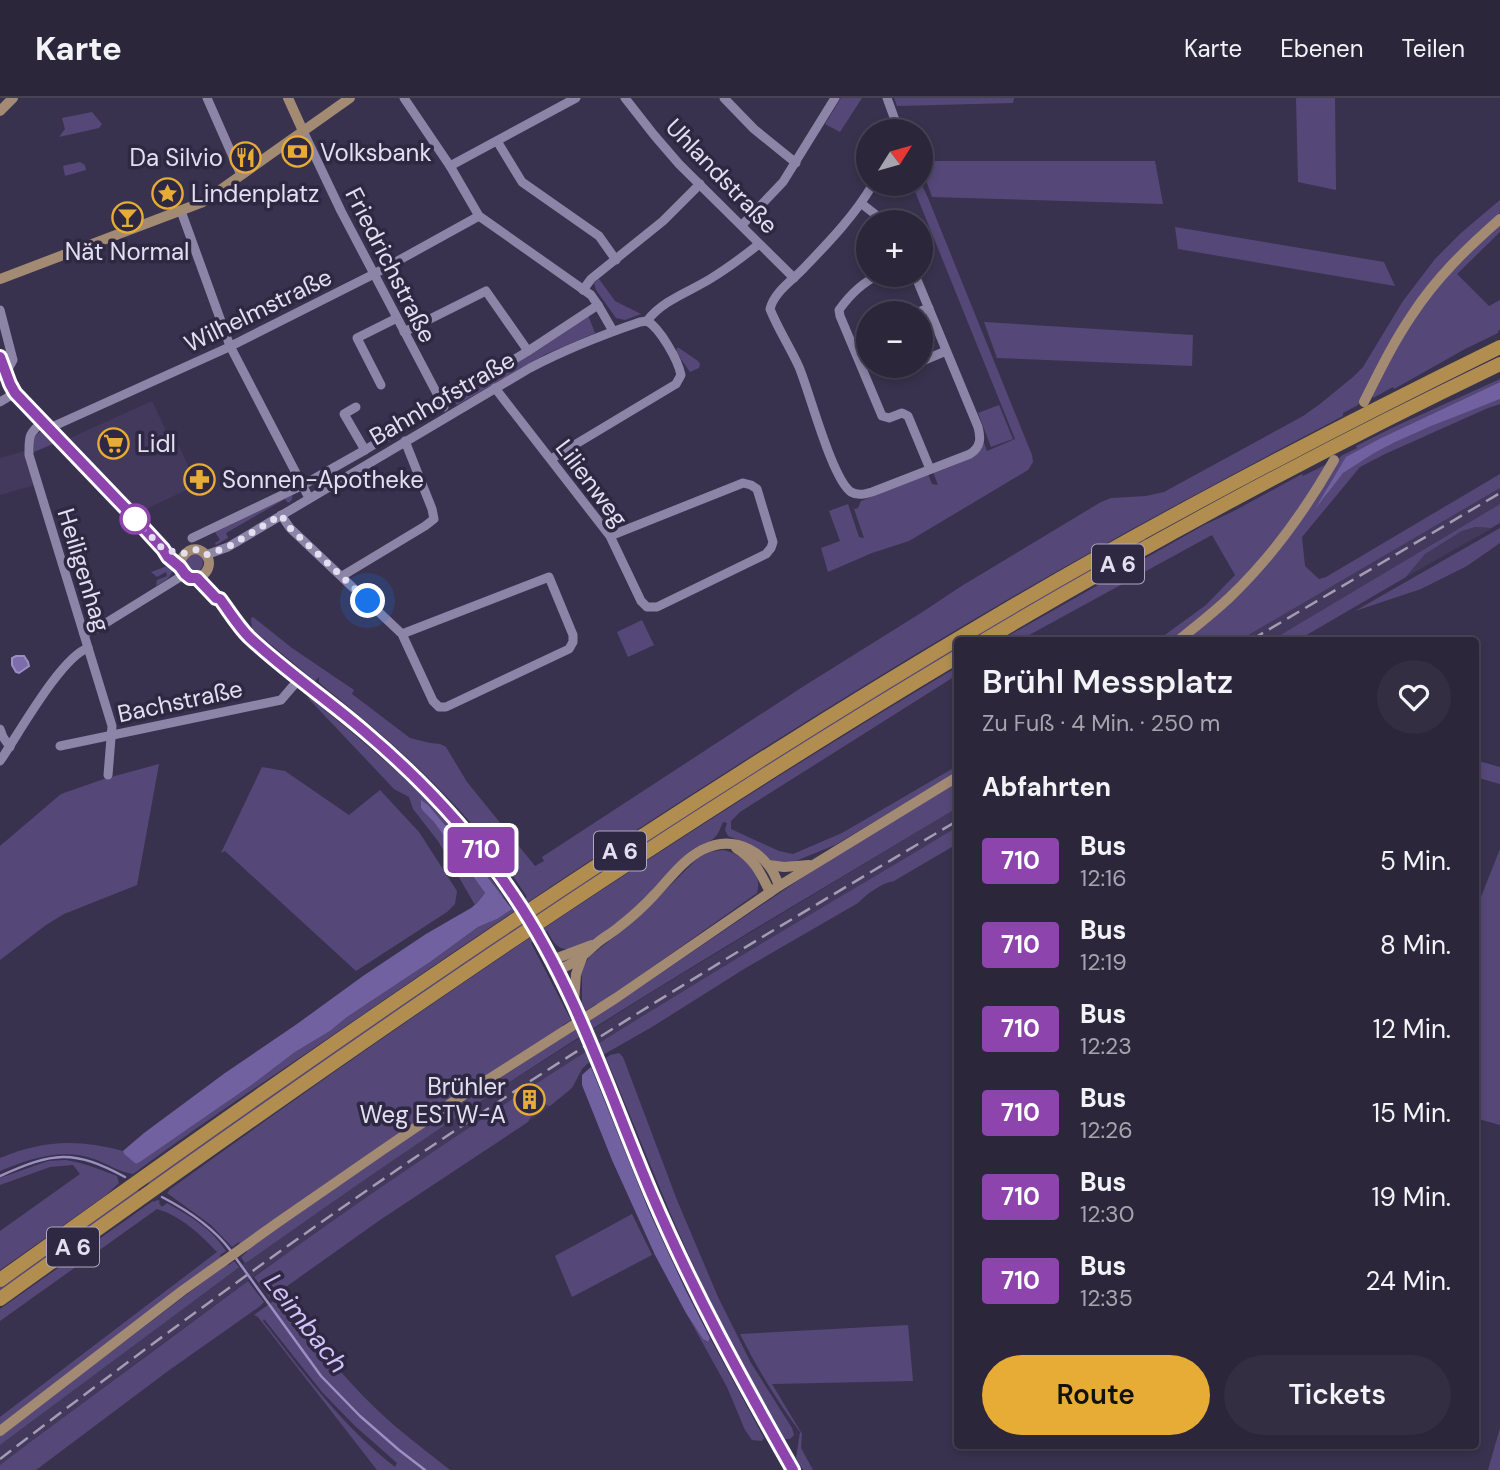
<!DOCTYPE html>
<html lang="de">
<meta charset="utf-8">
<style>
body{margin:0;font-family:"DM Sans",sans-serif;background:#332e42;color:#f1f3f6;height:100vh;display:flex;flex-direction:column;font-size:26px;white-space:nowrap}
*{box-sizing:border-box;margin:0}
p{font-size:23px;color:#a6a5af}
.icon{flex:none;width:38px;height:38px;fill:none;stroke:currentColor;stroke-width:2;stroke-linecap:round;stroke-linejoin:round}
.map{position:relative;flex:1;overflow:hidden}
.sheet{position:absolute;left:954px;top:539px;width:525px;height:812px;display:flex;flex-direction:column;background:#2b263a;border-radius:7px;box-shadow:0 4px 10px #0003,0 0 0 2px #474354}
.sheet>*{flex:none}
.badge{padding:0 14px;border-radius:5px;font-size:24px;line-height:46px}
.needle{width:46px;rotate:53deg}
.fabs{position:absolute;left:856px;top:21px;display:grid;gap:14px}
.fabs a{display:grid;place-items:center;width:77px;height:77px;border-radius:50%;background:#2b263a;box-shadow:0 4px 10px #0003,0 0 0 2px #474354;font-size:35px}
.you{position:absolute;width:35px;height:35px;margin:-18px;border:5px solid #fff;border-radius:50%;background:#1a73e8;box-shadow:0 0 0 10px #1a73e833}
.map>.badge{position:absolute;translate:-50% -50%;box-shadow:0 0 0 4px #fff}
h2{padding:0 28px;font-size:26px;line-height:63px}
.round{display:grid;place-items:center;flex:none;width:74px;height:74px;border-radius:37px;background:#332e42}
.headline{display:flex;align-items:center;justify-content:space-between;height:119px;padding:0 28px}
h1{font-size:33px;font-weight:600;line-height:52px}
.primary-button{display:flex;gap:14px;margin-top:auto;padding:14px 28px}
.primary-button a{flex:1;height:80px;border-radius:42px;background:#e6ac36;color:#111;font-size:28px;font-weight:600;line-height:80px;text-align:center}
.primary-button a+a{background:#332e42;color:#f1f3f6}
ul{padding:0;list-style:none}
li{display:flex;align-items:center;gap:21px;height:84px;padding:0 28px}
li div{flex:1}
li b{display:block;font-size:26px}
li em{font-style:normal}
li .badge{min-width:77px;font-weight:700;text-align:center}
header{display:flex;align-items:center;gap:42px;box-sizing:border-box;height:98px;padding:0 35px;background:#2b263a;border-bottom:2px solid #474354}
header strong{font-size:33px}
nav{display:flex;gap:38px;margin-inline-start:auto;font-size:24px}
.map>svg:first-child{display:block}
.built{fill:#42395c}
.green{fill:#554878;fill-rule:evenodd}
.forest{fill:#7261a0}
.water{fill:#7e6dad;stroke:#9c8fc1;stroke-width:2}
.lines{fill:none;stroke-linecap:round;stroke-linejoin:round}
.stream{stroke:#9c8fc1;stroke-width:2.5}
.minor{stroke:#8d85a7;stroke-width:9}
.major{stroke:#a38a73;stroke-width:10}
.highway{stroke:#b18e50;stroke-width:14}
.rail{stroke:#a39db3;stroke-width:2.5;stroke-dasharray:14 7;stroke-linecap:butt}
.line-casing{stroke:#fff;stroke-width:16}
.line{stroke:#8e44ad;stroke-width:10}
.walk{stroke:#e3dff1;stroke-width:7;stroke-dasharray:0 12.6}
.stop-dot{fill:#fff;stroke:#8e44ad;stroke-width:3.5}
.labels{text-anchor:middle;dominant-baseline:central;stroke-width:7;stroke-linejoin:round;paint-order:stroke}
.shield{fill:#2f2843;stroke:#ada8bd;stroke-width:2}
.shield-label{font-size:23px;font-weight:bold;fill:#e3dff1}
.poi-label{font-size:24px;fill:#e3dff1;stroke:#2f2843;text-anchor:start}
.street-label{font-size:24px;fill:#e3dff1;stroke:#2f2843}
.water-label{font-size:26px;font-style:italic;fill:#d0c3fa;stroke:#2f2843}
</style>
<header>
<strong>Karte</strong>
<nav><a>Karte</a><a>Ebenen</a><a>Teilen</a></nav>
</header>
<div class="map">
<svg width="1500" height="1372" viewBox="0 0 1500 1372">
<rect width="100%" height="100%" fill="#39324e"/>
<!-- built -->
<g class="built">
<polygon points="152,303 174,350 179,348 197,387 144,412 139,416 68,341"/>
<polygon points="25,353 35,387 0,397 0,360"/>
<polygon points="1500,390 1500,406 1272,542 1240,542"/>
<polygon points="1496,428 1406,479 1425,456 1462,433 1472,429 1491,430"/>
<polygon points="957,710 957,729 665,904 465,1033 264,1171 155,1251 0,1367 0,1347 233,1173 393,1061 513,982 657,891"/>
<polygon points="536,992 546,1007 550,1008 530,1023 531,1021 520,1003"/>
</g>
<!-- green -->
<g class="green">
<polygon points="841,0 862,0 840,34 825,26"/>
<polygon points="894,0 1014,0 1013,5 897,8"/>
<polygon points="1296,0 1335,0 1336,92 1298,84"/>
<polygon points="92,14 102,26 99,30 59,39 65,31 62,20"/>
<polygon points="920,63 1155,63 1163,106 932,99 921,68"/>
<polygon points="80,64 85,67 86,72 65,78 63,68"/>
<polygon points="921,85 928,100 1032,357 1033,364 1028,372 909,443 872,455 828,474 821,450 840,443 829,413 848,406 859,439 864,440 854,411 858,410 861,403 928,376 932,386 938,387 933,374 975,358 984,345 987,353 1015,341 912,86"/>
<path d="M1500,102V115L1477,135L1384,257L1358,307L1343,315V318C1215,385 1089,453 966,526C764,646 568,775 375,908C294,964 212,1018 133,1076C120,1074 109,1067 97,1062C64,1049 31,1060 0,1073V1060C44,1042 77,1041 123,1053L124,1056L136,1066L140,1064L253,986L295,954L330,933L347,919L430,864L478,829L497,821L527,799C473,715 400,650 323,588L319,584V579L315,583L252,531L251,520L253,519L292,550L354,592L352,596L410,640L430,645L440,646L446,649L467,684L535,768L544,763L542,759L804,588L924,513L960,489L1101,404L1111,400L1146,398L1164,394L1303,318L1320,306L1353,279L1363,269L1403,203L1435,161L1461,135Z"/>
<path d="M1500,126V134L1457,176L1489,208L1500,202V232L1498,233V235L1465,251L1394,291L1393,289L1373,300L1372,297C1396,251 1420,205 1456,168C1469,153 1485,140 1500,126Z"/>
<polygon points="1175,129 1384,164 1395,188 1178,151"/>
<polygon points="599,181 615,203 641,216 625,222 616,220 596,192 594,185"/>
<polygon points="588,217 595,235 546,256 457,307 454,303"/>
<polygon points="984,224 1193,237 1192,268 997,260"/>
<polygon points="677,250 679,250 698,263 700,266 699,270 690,274 676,254"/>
<path d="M1500,281V284L1379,341L1347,359L1321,404C1328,394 1335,382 1344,374C1383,342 1452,318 1500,301V306L1488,310L1385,356L1360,369L1302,439L1305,468L1319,481L1326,479L1500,376V390L1240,542H1186L1317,399L1341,358L1357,350L1356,348L1396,328Z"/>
<polygon points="999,307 1013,341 991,349 978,315"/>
<polygon points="41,333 53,346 34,354 33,340"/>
<polygon points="1327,366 1298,413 1245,479 1190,529 1172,542 1158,542 1206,507 1235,477 1212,437 1020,542 1001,542 1204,427 1234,413 1302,376 1303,378"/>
<path d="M292,395C293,400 292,403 288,405L285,401L226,435L228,440L216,447L215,445L220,442L215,434L210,436V434Z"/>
<polygon points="1500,406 1500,425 1491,430 1475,429 1462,433 1425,456 1406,479 1298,542 1272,542"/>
<polygon points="1500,430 1500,445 1467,468 1421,491 1355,513"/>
<polygon points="1144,439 1147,443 974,542 965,542"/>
<circle cx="194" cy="465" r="9"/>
<path d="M170,467L173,470C172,480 164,483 156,488L157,482L167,478L166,474L157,479L151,474Z"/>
<polygon points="642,522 654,547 628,559 617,534"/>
<polygon points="957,547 957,553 150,1086 146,1084 401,906 701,706"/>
<path d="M957,569V577L740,714L731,723V731L779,753L793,756L842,735L957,668V674L835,747L793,764H776L771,762L753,748L728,738L725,732L727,725L723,724C721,728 719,735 716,738C711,745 696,747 688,755C662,779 603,853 566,851C555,850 552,841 547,833L531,845L571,922L563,927V930L240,1146L239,1144L232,1149L211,1127L167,1095L169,1093V1092C424,907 687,730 957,569Z"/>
<path d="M308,600H310C353,635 396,670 434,710C461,737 483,768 504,799L501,798L479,767L428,707L421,703V710L423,713L434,724L485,795L475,807L438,743L413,711L409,699L394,691Z"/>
<polygon points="1475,662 1500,669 1500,686 1475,679"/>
<polygon points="159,666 137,787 64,816 46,827 0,862 0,748 61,696 104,681"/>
<polygon points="262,669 285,673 349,717 380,692 419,734 457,793 455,806 447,814 356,873 225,753 221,755"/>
<path d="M957,683V710C825,789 692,867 562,950C456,1018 353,1089 250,1162L245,1165L241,1159L247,1154L246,1152L414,1036L642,888L796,784L843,753Z"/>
<path d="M957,729V746L894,783C881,785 867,796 858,805L744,871L652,929L587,966L582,971L572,990L550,1008L546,1007L536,992L521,1001L520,1003L531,1019L528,1024L380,1122L276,1196L270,1200L254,1179C358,1104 465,1031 573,962C699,881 829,806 957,729Z"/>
<polygon points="1500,751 1500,1027 1475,1020 1475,814"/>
<path d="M723,752C741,755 764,775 757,795L597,908L596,906L586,913L582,905V879L580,876L589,859L633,824L698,760L710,754Z"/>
<path d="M619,955L623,959L677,1102L718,1199L751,1265L792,1330L794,1337L790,1341H785C756,1290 727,1239 702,1186C667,1112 638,1035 606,960L610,957Z"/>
<path d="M606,968C632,1030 656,1093 684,1155C713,1216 746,1275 779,1334V1338L705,1202L662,1110L605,969Z"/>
<path d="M596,974L679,1168L710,1231L764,1329V1334C736,1284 708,1234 683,1182C650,1115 623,1044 596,974Z"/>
<path d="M66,1062C84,1065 99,1071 117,1078L119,1085L106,1097L0,1172V1133L80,1076L73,1067L50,1069L0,1087V1080L48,1063Z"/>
<polygon points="136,1091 140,1094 0,1194 0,1188"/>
<path d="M157,1102L160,1103L159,1105L162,1109L167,1105C190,1118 212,1131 226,1153L220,1157L221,1160L0,1328V1319L217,1154C200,1136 181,1118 157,1111L0,1223V1211L153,1103L154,1104Z"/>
<polygon points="632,1116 652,1157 572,1199 555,1158"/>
<polygon points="234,1163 239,1169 234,1173 0,1347 0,1338 227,1166 229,1167"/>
<polygon points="248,1183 264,1204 259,1209 168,1273 36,1372 0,1372 0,1367 33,1342"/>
<path d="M279,1199L284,1202L295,1220L298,1219C324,1256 353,1290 387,1321C406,1338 429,1355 450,1372H377L258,1219L254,1217ZM264,1221L322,1294L355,1328L397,1365L395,1369C343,1329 303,1274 263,1223Z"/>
<polygon points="686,1215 703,1241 707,1244 709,1243 710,1240 764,1340 762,1343 752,1342 745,1332 727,1289"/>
<path d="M908,1227L913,1283L772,1286L802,1336L801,1350L813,1372H803L796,1360L800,1334C777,1303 757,1270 740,1236Z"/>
<polygon points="1500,1330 1500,1372 1488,1372"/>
</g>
<!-- forest -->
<g class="forest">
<polygon points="1500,284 1500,301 1431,328 1395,344 1374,355 1343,375 1315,411 1346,359 1379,341"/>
<polygon points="421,702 428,707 469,755 512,811 497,821 478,829 430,864 347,919 330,933 295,954 253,986 140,1064 136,1066 124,1056 123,1053 144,1035 225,975 297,926 363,878 426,836 471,810 477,805 485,795 434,724 423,713 421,710"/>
<polygon points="591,969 649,1113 686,1193 710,1240 708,1244 703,1241 686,1215 655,1157 612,1062 582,987 582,977"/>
</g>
<!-- water -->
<polygon class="water" points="16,558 24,558 28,564 29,568 19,575 16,574 12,567 12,560"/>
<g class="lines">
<!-- stream -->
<g class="stream">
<path d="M0,1078C53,1054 73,1051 125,1079"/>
<path d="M162,1099C189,1113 213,1129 231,1153"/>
<polyline points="235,1159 321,1278 360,1318 399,1352 425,1372"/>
</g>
<!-- minor -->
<g class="minor">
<polyline points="207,0 241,77"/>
<polyline points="404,0 450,68 479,118 591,197 598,207 613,233"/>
<polyline points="625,0 654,37 679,66 794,180"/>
<polyline points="724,0 754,31 796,65"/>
<polyline points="887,0 899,33"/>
<polyline points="303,33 341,113 444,309"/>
<polyline points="497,43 522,84 599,138 616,162"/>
<polyline points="450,68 576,0"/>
<path d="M873,86C855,117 829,144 804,170C793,182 774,194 770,211C778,231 790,249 799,269C810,295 832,381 851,394C858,398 865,396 872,394L970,356C981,349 981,340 978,329L915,177"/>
<polyline points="862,106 885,124"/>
<polyline points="181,113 230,248 309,400"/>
<polyline points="742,127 783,84 835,0"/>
<path d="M879,177C863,184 849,198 839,212L840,218L882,318L889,320L902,315L908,318L930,371"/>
<polyline points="583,192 591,181 663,123 700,86"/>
<polyline points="0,212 13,262 8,271 5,273"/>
<polyline points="916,215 929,210"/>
<path d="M647,223C663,202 689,194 710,181C728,170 744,158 759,146"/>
<polyline points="404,234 486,193 528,253"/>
<polyline points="920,264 946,253"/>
<polyline points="381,287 357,240 397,220"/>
<polyline points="495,290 610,438 641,503 647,509 657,509 766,456 771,450 773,444 757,391 751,387 743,385 610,438"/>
<polyline points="0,304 15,295"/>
<polyline points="356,309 344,316 365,352"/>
<path d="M43,323C28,337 29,337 29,357L112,628L108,677"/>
<polyline points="51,331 54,328 227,250 374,176 479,118"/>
<path d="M551,361L676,286L681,277C678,262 660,230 647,223"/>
<polyline points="281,417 290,430 402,536 433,603 439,609 446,609 569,551 573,544 573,537 549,479 402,536"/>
<polyline points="192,440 303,387 365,352 528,253 598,207"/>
<path d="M206,457L228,449L530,270C566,251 602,237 640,224L647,223"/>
<polyline points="342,478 425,428 434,421 432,411 405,343"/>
<polyline points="84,536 101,528 185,476"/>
<polyline points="0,631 3,639 10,649"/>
<polyline points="60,648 281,602 299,581"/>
<path d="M0,663C18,637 61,559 88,550"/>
</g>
<!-- major -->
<g class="major">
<polyline points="288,0 303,33"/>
<polyline points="0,13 13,0"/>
<polyline points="0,181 203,104 350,0"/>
<path d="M0,259L10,286L15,295L163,451C166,455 185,477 188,479C202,485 215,468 206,457C195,444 180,455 180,469"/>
<path d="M1364,304C1379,274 1393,245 1412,217C1436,180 1467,150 1500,121"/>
<path d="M197,480L216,500L220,501C229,513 238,528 249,539C284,574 327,601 364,633C422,682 472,735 514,798C576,890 609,996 652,1097C693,1193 742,1282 793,1372"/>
<path d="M1179,542C1195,529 1213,515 1229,500C1271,460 1305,413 1334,362"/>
<path d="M736,750C755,762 760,774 770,794"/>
<polyline points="769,767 784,769 809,767"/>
<polyline points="552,862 592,847"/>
<path d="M557,872C576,865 583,858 597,845C604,839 612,835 619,829C632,819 644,808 655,796C669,781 684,761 702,752C735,735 769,755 779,788"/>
<polyline points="574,904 576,876 582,860"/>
<polyline points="0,1333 182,1193 277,1125 384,1051 456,1002 616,900 779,788 957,679"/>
</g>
<!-- highway -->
<g class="highway">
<path d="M985,542C1152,443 1325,350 1500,266"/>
<path d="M0,1182C322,950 649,723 991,521C1156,423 1327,334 1500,249"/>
<path d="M0,1201C312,977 627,756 957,559"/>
</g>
<!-- rail -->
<g class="rail">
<polyline points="1251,542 1500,395"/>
<path d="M0,1361C168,1232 340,1107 518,991C662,898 810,810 957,723"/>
</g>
</g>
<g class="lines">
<defs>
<path id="line" d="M0,259L10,286L15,295L129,414L163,451L168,459L180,469L185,476L190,480H197L216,500L220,501C229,513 238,528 249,539C285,573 327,601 364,633C422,682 472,735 514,798C576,890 609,996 652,1097C693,1193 742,1282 793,1372"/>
</defs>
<!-- line casing -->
<use href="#line" class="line-casing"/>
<!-- line -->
<use href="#line" class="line"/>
<!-- walk -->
<path class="walk" d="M135,421L163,451L183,456C191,450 199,450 206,457L228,449L281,417L290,430L368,503"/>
</g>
<!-- icons -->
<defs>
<symbol id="bank-ring" viewBox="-11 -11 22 22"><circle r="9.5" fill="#2f2843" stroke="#e6ac36" stroke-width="1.5"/><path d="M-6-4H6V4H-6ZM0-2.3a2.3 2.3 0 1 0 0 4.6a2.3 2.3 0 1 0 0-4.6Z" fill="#e6ac36"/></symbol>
<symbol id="restaurant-ring" viewBox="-11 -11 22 22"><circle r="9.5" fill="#2f2843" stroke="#e6ac36" stroke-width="1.5"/><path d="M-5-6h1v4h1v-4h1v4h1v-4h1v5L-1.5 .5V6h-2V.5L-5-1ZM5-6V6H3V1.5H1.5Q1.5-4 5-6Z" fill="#e6ac36"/></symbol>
<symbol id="sight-ring" viewBox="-11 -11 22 22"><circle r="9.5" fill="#2f2843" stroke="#e6ac36" stroke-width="1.5"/><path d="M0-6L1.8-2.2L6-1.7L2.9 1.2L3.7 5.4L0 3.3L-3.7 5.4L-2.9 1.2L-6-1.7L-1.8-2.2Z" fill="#e6ac36"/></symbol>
<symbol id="bar-ring" viewBox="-11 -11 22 22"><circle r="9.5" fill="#2f2843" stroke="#e6ac36" stroke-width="1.5"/><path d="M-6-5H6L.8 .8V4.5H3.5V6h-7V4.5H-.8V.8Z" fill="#e6ac36"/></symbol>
<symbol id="supermarket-ring" viewBox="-11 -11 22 22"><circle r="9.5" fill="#2f2843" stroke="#e6ac36" stroke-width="1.5"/><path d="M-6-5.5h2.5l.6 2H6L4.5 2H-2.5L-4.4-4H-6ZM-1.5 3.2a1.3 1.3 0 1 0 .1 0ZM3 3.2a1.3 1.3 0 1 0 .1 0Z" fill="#e6ac36"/></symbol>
<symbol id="pharmacy-ring" viewBox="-11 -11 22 22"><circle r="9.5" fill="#2f2843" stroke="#e6ac36" stroke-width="1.5"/><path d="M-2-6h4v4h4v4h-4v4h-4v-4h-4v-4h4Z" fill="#e6ac36"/></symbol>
<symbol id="building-ring" viewBox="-11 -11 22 22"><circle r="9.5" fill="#2f2843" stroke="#e6ac36" stroke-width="1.5"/><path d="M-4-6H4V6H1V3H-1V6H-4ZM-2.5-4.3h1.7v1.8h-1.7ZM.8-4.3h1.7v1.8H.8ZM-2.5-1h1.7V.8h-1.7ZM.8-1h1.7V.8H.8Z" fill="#e6ac36"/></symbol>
</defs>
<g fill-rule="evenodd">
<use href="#bank-ring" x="280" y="36" width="35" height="35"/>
<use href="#restaurant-ring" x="228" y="42" width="35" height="35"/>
<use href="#sight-ring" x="150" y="78" width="35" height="35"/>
<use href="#bar-ring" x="110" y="102" width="35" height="35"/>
<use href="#supermarket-ring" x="96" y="328" width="35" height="35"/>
<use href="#pharmacy-ring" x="182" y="364" width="35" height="35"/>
<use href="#building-ring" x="512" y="984" width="35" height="35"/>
</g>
<!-- markers -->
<circle class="stop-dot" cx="135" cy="421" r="14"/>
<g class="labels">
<!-- shield labels -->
<g class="shield">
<rect x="1092" y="446.5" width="52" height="39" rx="5"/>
<rect x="594" y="733.5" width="52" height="39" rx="5"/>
<rect x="47" y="1129.5" width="52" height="39" rx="5"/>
</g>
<g class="shield-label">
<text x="1118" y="466">A 6</text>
<text x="620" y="753">A 6</text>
<text x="73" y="1149">A 6</text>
</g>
<!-- poi labels -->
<g class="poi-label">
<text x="320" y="54">Volksbank</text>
<text x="223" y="59" text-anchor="end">Da Silvio</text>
<text x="191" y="95">Lindenplatz</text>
<text x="127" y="153" text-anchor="middle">Nät Normal</text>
<text x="137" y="345">Lidl</text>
<text x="222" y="381">Sonnen-Apotheke</text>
<text x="506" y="988" text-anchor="end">Brühler<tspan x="506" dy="28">Weg ESTW-A</tspan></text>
</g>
<!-- street labels -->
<g class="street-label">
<text transform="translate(722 78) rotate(46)">Uhlandstraße</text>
<text transform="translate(391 167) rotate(63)">Friedrichstraße</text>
<text transform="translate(258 212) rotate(-26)">Wilhelmstraße</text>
<text transform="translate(442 300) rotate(-30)">Bahnhofstraße</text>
<text transform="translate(592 385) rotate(53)">Lilienweg</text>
<text transform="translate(84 472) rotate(73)">Heiligenhag</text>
<text transform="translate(180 603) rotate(-12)">Bachstraße</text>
</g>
<!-- water labels -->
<g class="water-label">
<text transform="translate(306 1225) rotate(52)">Leimbach</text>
</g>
</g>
</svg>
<div class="fabs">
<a><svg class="needle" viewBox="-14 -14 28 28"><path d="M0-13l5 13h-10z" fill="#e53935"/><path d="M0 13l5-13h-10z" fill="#a6a5af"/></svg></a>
<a>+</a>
<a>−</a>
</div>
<div class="you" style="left:368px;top:503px"></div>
<b class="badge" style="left:481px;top:752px;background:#8e44ad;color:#fff">710</b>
<section class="sheet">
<div class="headline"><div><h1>Brühl Messplatz</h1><p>Zu Fuß · 4 Min. · 250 m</p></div><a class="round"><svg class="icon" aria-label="heart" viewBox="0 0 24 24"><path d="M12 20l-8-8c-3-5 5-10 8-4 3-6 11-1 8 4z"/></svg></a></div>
<h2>Abfahrten</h2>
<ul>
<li><span class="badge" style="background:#8e44ad;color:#fff">710</span><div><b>Bus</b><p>12:16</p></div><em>5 Min.</em></li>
<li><span class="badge" style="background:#8e44ad;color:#fff">710</span><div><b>Bus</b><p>12:19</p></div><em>8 Min.</em></li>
<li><span class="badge" style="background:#8e44ad;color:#fff">710</span><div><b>Bus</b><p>12:23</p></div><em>12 Min.</em></li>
<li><span class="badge" style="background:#8e44ad;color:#fff">710</span><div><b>Bus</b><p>12:26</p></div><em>15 Min.</em></li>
<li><span class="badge" style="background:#8e44ad;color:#fff">710</span><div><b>Bus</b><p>12:30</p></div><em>19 Min.</em></li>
<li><span class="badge" style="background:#8e44ad;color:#fff">710</span><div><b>Bus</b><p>12:35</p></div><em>24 Min.</em></li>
</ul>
<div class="primary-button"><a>Route</a><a>Tickets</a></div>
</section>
</div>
